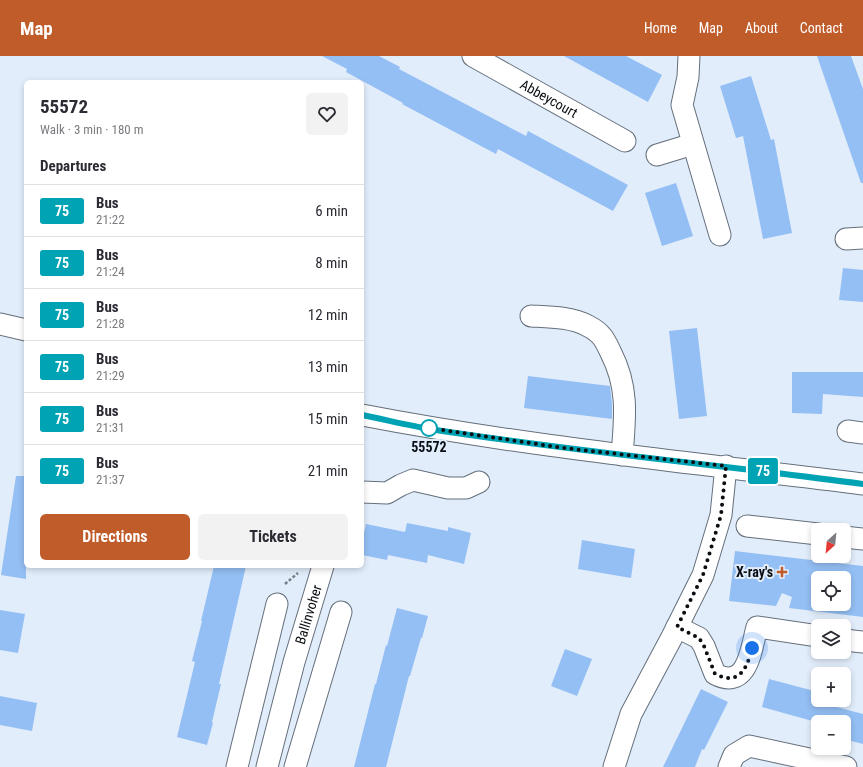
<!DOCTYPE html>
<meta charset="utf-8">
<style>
body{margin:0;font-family:"Roboto Condensed",sans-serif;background:#f2f2f3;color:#2b2b33;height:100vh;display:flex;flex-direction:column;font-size:15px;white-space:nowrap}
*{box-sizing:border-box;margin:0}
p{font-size:13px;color:#7c7c81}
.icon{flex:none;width:22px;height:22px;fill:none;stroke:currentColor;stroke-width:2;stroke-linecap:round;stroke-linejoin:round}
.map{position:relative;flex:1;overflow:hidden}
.drawer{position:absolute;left:24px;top:24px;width:340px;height:488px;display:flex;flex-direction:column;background:#fff;border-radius:6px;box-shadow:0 2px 6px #0003}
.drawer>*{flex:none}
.badge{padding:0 8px;border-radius:3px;font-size:14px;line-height:26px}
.needle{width:26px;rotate:207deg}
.controls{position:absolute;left:811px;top:467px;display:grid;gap:8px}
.controls a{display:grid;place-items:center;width:40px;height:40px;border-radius:6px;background:#fff;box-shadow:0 2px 6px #0003;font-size:20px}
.you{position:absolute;width:20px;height:20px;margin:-10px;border:3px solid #fff;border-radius:50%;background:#1a73e8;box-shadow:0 0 0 6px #1a73e833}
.map>.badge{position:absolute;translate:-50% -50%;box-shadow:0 0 0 2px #fff}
h2{padding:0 16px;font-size:15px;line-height:36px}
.round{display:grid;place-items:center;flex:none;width:42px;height:42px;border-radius:6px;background:#f2f2f3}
.overview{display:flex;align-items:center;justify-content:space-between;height:68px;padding:0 16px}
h1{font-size:19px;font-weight:700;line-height:30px}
.button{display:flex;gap:8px;margin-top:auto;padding:8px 16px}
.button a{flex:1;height:46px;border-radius:6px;background:#c05b2a;color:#fff;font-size:16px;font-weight:700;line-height:46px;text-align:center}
.button a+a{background:#f2f2f3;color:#2b2b33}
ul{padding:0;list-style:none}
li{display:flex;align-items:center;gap:12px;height:52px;padding:0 16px;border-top:1px solid #e1e1e2}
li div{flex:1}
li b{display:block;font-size:15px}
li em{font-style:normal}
li .badge{min-width:44px;font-weight:700;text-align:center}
header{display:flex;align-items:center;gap:24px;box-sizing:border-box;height:56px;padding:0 20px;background:#c05b2a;color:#fff}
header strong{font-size:19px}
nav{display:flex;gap:22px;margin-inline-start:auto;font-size:14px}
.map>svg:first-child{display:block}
.building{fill:#94bff4;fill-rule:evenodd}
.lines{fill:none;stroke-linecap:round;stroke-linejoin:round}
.minor-casing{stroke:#656f7b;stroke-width:23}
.path{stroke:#767e87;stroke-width:2.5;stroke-dasharray:3 2;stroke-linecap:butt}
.minor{stroke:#fff;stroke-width:21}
.line-casing{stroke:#fff;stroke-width:9}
.line{stroke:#00a3b4;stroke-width:6}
.walk{stroke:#0a0e12;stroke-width:4;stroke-dasharray:0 7.2}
.stop-dot{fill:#fff;stroke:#00a3b4;stroke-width:2}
.poi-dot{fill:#c05b2a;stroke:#e2edfb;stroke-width:1.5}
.labels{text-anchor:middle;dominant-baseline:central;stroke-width:4;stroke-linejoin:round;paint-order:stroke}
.street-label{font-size:14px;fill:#0a0e12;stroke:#e2edfb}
.stop-label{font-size:14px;font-weight:bold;fill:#0a0e12;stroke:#e2edfb}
.poi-label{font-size:14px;font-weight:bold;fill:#0a0e12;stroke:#e2edfb;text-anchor:end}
</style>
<header>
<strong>Map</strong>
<nav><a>Home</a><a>Map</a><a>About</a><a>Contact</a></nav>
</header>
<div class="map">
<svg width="863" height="711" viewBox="0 0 863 711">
<rect width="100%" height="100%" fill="#e2edfb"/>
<!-- building -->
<g class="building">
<polygon points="322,0 379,0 400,11 399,13 526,80 528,75 628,129 613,155 498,93 496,98 402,48 403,47 346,16 347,13"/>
<polygon points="564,0 626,0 662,19 648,46"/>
<polygon points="817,0 851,0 863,33 863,127 861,127"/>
<polygon points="751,20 771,84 774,83 792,177 763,183 743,80 736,82 720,30"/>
<polygon points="676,127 693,180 662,190 645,137"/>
<polygon points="843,212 863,214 863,246 839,244"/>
<polygon points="697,272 707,360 679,363 669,275"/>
<polygon points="792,316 863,316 863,341 823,338 822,358 792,357"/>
<polygon points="528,320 610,330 612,348 612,363 524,352"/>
<polygon points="16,420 26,420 26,523 1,519"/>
<polygon points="407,467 448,475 448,471 471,477 464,508 428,499 427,507 388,499 387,504 362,499 362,486 366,468 405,476"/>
<polygon points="582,484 635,493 631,522 578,513"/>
<path d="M735,495L863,510V561L789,552L792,541L782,537L776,550L729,545ZM818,522H844V548H818Z"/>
<polygon points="214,510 246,510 219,628 221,628 212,666 213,667 207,689 177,681 195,606 192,605 202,565 201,565"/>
<polygon points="397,552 428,560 422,582 421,582 410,620 409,620 386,711 354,711 375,628 376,628 386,589 387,590"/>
<polygon points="0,554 25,558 18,597 0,594"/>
<polygon points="565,593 592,603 577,640 551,630"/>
<polygon points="769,623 818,636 818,646 863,658 863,688 844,683 844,666 816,666 762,651"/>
<polygon points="701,633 728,646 704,694 702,693 695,711 663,711"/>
<polygon points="0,640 37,647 32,675 0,669"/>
</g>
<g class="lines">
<defs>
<g id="minor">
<path id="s1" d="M473,0L625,85"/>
<polyline points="689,0 688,21 682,49 720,179"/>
<polyline points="657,99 693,88"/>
<polyline points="846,183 863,182"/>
<path d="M531,260C549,261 572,261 588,270C602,277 605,284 611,297C629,332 625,362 622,399"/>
<polyline points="0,268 26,274"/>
<path d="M362,359C528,391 696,407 863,428"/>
<polyline points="848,375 863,377"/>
<polyline points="362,436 387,437 401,429 413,424 448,432 466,432 479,426"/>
<polyline points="747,470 818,478"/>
<polyline points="844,481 863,483"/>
<path d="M677,571L699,582L704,590L715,618C748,635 751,593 757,571L818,580"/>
<polyline points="844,584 863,586"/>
<polyline points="237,711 277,548"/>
<path id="s2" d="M267,711L294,606L323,510"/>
<polyline points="295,711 341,556"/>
<polyline points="614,711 631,658 672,581 703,519 721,459 726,410"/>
<polyline points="729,711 734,699 749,690 846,711"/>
</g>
</defs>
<!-- minor casing -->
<use href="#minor" class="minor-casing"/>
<!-- path -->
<polyline class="path" points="285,528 298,517"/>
<!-- minor -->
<use href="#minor" class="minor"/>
</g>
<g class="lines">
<defs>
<path id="line" d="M362,359C387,364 411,370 436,374C578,396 721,409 863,428"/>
</defs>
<!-- line casing -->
<use href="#line" class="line-casing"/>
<!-- line -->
<use href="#line" class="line"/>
<!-- walk -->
<path class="walk" d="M429,372L564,392L726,410L721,459L703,519L677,571L699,582L704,590L715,618C739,630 747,613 752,592"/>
</g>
<!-- markers -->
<circle class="stop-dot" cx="429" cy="372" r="8"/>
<path class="poi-dot" d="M780 510h4v4h4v4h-4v4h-4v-4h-4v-4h4z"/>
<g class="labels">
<!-- street labels -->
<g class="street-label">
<text stroke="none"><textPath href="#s1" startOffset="87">Abbeycourt</textPath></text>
<text stroke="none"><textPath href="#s2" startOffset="158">Ballinvoher</textPath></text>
</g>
<!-- stop labels -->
<g class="stop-label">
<text x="429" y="391">55572</text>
</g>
<!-- poi labels -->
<g class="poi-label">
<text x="773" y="516">X-ray's</text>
</g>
</g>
</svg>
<div class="controls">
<a><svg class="needle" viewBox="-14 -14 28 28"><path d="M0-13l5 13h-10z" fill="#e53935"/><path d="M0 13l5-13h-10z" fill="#7c7c81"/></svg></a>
<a><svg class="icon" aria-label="locate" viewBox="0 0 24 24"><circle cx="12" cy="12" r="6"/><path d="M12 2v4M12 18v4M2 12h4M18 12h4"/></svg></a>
<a><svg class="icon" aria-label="layers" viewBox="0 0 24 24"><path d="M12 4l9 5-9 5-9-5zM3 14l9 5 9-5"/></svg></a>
<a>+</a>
<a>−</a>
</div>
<div class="you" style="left:752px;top:592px"></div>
<b class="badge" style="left:763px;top:415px;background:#00a3b4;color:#fff">75</b>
<section class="drawer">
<div class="overview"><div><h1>55572</h1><p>Walk · 3 min · 180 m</p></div><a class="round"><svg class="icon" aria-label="heart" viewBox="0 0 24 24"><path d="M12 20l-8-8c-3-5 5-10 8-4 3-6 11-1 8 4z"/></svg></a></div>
<h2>Departures</h2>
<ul>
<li><span class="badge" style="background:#00a3b4;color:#fff">75</span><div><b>Bus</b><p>21:22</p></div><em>6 min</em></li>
<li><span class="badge" style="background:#00a3b4;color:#fff">75</span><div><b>Bus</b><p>21:24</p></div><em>8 min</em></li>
<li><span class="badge" style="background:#00a3b4;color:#fff">75</span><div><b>Bus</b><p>21:28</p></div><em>12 min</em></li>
<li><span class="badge" style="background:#00a3b4;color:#fff">75</span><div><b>Bus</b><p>21:29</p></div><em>13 min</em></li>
<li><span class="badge" style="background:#00a3b4;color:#fff">75</span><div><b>Bus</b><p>21:31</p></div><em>15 min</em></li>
<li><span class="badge" style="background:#00a3b4;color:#fff">75</span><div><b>Bus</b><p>21:37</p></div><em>21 min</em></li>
</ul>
<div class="button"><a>Directions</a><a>Tickets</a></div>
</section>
</div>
